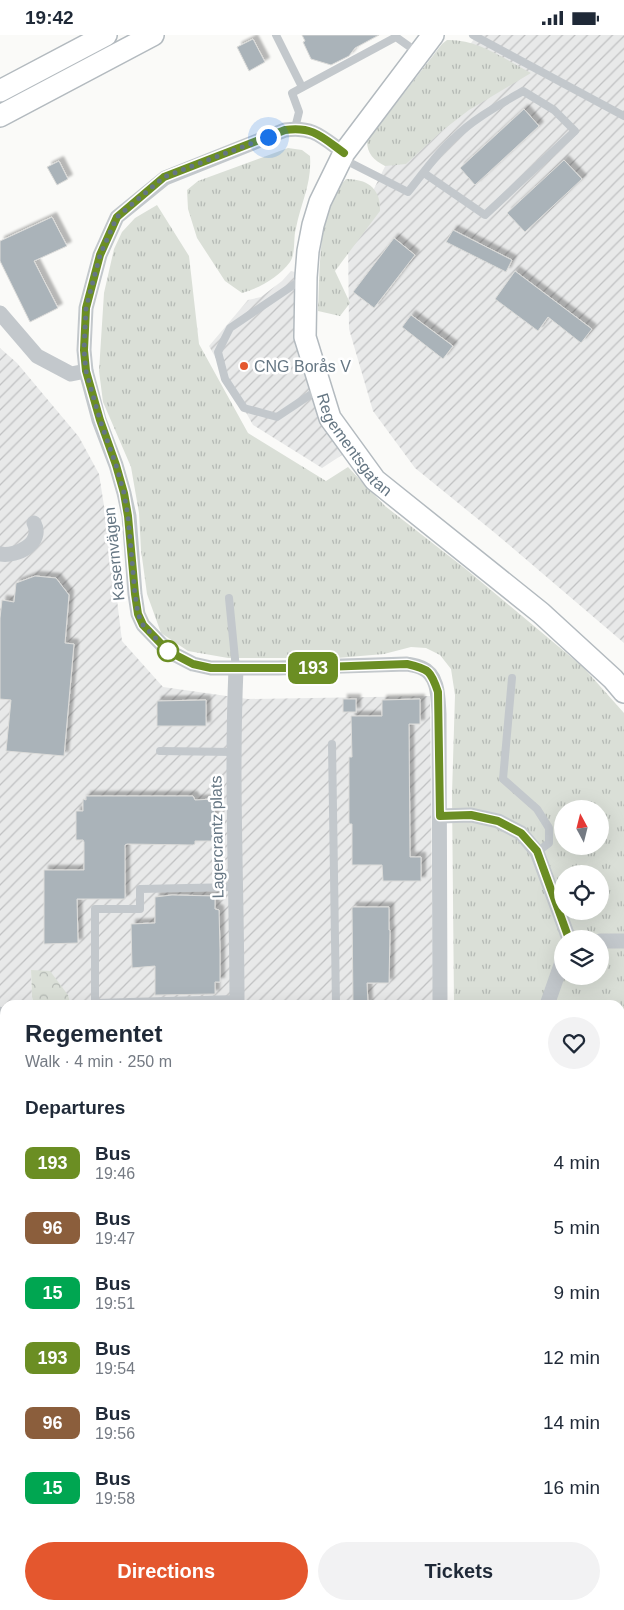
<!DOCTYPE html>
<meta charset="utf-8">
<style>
body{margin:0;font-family:Helvetica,sans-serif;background:#f2f2f3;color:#1f2937;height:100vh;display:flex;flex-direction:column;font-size:19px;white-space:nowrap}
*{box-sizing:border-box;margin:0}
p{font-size:16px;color:#747a83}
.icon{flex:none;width:28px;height:28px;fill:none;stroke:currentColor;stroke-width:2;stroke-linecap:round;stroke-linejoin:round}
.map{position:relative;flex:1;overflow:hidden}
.side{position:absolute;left:0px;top:965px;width:625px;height:610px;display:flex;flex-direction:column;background:#fff;border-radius:15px 15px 0 0;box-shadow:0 5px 20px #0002}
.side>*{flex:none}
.badge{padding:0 10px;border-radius:8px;font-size:18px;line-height:32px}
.needle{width:32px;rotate:353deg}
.tools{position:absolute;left:554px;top:765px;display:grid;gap:10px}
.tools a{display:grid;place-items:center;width:55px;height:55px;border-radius:50%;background:#fff;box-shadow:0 5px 20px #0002;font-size:25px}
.you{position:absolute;width:25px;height:25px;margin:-12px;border:4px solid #fff;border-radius:50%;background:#1a73e8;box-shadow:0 0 0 8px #1a73e833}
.map>.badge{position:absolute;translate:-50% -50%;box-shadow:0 0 0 2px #fff}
h2{padding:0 25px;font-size:19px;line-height:45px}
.round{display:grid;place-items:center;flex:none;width:52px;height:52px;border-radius:26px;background:#f2f2f3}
.overview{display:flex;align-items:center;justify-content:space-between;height:85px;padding:0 25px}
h1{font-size:24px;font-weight:700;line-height:38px}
.primary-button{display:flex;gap:10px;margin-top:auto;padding:10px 25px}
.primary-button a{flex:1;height:58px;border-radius:30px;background:#e4572e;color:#fff;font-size:20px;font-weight:700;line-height:58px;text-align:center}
.primary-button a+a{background:#f2f2f3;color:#1f2937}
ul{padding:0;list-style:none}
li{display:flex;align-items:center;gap:15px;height:65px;padding:0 25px}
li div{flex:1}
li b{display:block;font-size:19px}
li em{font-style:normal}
li .badge{min-width:55px;font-weight:700;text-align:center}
.status{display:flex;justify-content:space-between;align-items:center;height:35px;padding:0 25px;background:#fff;direction:ltr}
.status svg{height:14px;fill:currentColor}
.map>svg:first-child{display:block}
.industrial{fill:url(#industrial-furrows)}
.grass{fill:url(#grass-tufts);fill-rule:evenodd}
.forest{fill:url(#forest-crowns)}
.building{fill:#aab3b9;stroke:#dcdcda;filter:url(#shadow)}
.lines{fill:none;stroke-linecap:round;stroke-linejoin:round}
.secondary-casing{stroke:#b3babf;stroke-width:24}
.lane{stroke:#c3c8cc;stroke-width:8}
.street{stroke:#c3c8cc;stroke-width:15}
.secondary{stroke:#fff;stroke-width:21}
.line-casing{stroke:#fff;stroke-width:11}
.line{stroke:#6b8e23;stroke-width:8}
.walk{stroke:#657683;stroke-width:5;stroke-dasharray:0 9}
.poi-dot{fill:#e4572e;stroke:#fff;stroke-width:2}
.stop-dot{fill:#fff;stroke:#6b8e23;stroke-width:2.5}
.labels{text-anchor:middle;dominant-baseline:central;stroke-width:5;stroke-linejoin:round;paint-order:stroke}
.poi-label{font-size:16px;fill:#657683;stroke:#fff;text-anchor:start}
.street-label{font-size:16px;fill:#657683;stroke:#fff}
</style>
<div class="status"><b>19:42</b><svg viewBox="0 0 49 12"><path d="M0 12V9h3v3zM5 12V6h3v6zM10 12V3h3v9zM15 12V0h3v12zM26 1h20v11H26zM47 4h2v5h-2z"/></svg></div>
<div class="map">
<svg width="624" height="1575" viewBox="0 0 624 1575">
<defs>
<pattern id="industrial-furrows" width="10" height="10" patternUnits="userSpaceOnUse" patternTransform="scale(1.25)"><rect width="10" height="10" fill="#e8e9e9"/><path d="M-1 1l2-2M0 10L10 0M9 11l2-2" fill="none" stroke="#c0c1c2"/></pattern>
<pattern id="grass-tufts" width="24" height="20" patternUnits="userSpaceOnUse" patternTransform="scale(1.25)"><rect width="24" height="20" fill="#dadfd7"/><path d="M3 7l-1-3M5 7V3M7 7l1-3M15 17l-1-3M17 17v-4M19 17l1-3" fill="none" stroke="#b4b9b4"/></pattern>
<pattern id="forest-crowns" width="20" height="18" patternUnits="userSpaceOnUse" patternTransform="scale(1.25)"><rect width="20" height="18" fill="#dadfd7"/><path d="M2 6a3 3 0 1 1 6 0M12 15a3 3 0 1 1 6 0" fill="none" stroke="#b4b9b4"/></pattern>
<filter id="shadow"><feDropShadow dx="4.5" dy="-4.5" stdDeviation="1" flood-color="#0004"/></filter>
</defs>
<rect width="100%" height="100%" fill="#fafaf8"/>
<!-- industrial -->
<g class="industrial">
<polygon points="477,0 624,0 624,608 495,498 415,433 373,376 349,294 348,207 395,111"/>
<polygon points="291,236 303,239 304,305 349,409 342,420 322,433 253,390 209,311 248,265 261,262 282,246"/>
<polygon points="0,313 17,328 79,402 99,439 111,515 122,606 163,652 248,664 430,661 433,970 71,970 68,960 31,935 32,962 34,970 5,970 5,1006 0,1003"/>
<polygon points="5,1239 5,1366 0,1366 0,1241"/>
</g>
<!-- grass -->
<g class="grass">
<path d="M447,5C478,4 504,24 531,38L469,75L443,95L406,129L385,131C374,125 367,119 367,106L442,9Z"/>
<path d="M288,113L302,115L310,121C312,149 301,167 296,193C293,203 296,218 290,227C279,242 260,253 242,258L225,246L197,203L188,174L187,155L198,146Z"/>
<path d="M346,144C367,144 381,153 380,176L335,236L350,268L340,281L318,276C320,237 317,173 346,144Z"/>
<path d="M157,170L189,221L199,309L248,398L326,446L348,432L385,471L467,535L583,632L624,678V1022L620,1024V970H454L452,759L455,660L451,634L440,620L426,613L411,612L384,619L337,623H228L188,616L161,598L147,559L141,515L139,478L131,432L103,367L99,336L104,258L114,214L122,197L135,183ZM562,774H600V811H562ZM562,839H600V876H562ZM562,904H600V941H562Z"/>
<polygon points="624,1367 624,1575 459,1575 455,1570 620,1570 620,1370"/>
</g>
<!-- forest -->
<g class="forest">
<polygon points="31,935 50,936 68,960 71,970 34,970 32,962"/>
<polygon points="0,1003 5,1006 5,1239 0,1241"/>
</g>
<!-- building -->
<g class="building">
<polygon points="302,0 379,0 355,13 349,21 331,30 311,24 303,7 305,6"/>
<polygon points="253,4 265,27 249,36 237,12"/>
<polygon points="524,74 539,91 475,150 460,133"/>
<polygon points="564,125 582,144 525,197 507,178"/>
<polygon points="59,126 68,144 57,150 47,132"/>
<polygon points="52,182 67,211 34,226 58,273 30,287 0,226 0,206"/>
<polygon points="453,195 512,225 506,237 446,207"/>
<polygon points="394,203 415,220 374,273 353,257"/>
<polygon points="515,236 592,294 581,308 548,282 538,296 495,264"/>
<polygon points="411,280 453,311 443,324 402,292"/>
<polygon points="35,541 56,543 69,560 65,608 74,609 64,721 6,716 11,665 0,664 0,583 2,565 14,567 16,548"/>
<rect x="343" y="664" width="13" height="13"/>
<polygon points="420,664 420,689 409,689 410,822 421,822 421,846 383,846 382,830 352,830 352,789 349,789 349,722 352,722 351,681 382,681 382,665"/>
<polygon points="206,665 206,691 157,691 157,666"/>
<polygon points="86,761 193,761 195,765 214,764 215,806 195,806 195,809 193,810 127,809 125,810 125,864 77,864 78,908 44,909 44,835 84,835 84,807 83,805 76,805 76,776 83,776 83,764 86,765"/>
<polygon points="172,860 215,861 215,874 219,875 220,915 220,947 215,947 215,959 155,960 155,931 132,933 131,889 155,888 155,862"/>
<polygon points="352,872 389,872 389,895 390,895 389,948 367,948 368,970 353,970"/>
</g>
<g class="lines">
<defs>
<g id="secondary">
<path id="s1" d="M433,0L344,118L320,167L313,190L308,216L306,242L305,302L330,383L375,445L541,578L613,644L624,657"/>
<polyline points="0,56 106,0"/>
<polyline points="0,81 153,0"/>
</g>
</defs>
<!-- secondary casing -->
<use href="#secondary" class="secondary-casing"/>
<!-- lane -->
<g class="lane">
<polyline points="276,0 302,52"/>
<polyline points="473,0 624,81"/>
<polyline points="295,93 299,77 292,58 396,2 417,17"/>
<path d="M343,124L408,157C422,140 436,119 453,104C473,84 499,70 523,56L554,75L575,96L485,180L424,138"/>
<polyline points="304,243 230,293 218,317 225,344 244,373 277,382 319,354"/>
<polyline points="229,563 236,634"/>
<polyline points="512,643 503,744 537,774 549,793 549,808 537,817"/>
<polyline points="332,709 336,970"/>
<polyline points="160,716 234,717"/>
<polyline points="236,852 140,854 140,874 95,874 95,968 237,964"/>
<polyline points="0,976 5,981 0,1003"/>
<polyline points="620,1340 624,1336"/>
</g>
<!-- street -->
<g class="street">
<path d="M344,118C322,102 313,91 285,95L165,143L117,182L100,220L86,273L84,315L86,336L99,385L116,430L124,458L129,481L135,559L138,579L143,590L168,616L193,629L211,633H278L407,629C412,630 418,631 422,633C439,640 438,664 439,679L440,970"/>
<polyline points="0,278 37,321 71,339 86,336"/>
<path d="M0,519C17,522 44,508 34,488"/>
<path d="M236,634C231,746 237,858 237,970"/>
<polyline points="440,781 471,780 498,786 521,798 537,817 569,904"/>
<polyline points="600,906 624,906"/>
<polyline points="547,970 562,927"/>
<polyline points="0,1282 5,1281"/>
<polyline points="14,1575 15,1570"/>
<polyline points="433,1575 433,1570"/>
</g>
<!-- secondary -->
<use href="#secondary" class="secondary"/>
</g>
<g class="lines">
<defs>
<path id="line" d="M344,118C322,102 313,91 285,95L164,142L117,182L100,220L86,273L84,315L86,336L100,385L116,430L124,458L128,481L135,559L138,579L143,590L168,616L193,629L211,633H295L407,629C429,634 431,636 438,657L440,781L471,780L498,786L521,798L537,816L569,904"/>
</defs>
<!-- line casing -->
<use href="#line" class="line-casing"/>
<!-- line -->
<use href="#line" class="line"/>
<!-- walk -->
<polyline class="walk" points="168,616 143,590 138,579 135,559 128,481 124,458 116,430 100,385 86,336 84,315 86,273 100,220 117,182 164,142 268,102"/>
</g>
<!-- markers -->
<circle class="poi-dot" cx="244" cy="331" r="5"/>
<circle class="stop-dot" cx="168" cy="616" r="10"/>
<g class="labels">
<!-- poi labels -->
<g class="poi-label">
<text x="254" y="331">CNG Borås V</text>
</g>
<!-- street labels -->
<g class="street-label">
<text stroke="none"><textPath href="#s1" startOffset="459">Regementsgatan</textPath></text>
<text transform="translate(114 519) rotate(-96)">Kasernvägen</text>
<text transform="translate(217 802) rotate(-91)">Lagercrantz plats</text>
</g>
</g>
</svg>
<div class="tools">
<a><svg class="needle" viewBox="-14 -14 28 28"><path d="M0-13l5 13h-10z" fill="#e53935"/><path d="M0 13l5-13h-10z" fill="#747a83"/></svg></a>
<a><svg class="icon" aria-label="locate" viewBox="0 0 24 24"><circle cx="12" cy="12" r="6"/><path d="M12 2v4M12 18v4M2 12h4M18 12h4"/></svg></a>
<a><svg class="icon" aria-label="layers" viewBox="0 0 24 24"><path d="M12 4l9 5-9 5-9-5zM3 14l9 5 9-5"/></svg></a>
</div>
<div class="you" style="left:268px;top:102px"></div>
<b class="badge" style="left:313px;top:633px;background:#6b8e23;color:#fff">193</b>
<section class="side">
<div class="overview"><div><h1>Regementet</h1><p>Walk · 4 min · 250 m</p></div><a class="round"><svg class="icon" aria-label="heart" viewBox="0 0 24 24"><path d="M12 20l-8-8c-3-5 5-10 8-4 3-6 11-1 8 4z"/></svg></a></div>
<h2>Departures</h2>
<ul>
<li><span class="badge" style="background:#6b8e23;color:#fff">193</span><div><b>Bus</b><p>19:46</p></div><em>4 min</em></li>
<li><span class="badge" style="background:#8b5e3c;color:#fff">96</span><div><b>Bus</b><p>19:47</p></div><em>5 min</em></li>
<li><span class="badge" style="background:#00a651;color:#fff">15</span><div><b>Bus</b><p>19:51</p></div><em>9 min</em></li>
<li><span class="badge" style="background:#6b8e23;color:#fff">193</span><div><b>Bus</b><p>19:54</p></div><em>12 min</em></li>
<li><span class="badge" style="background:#8b5e3c;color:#fff">96</span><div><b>Bus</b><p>19:56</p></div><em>14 min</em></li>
<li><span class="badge" style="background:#00a651;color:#fff">15</span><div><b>Bus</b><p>19:58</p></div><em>16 min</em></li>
</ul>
<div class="primary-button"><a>Directions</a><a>Tickets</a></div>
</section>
</div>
